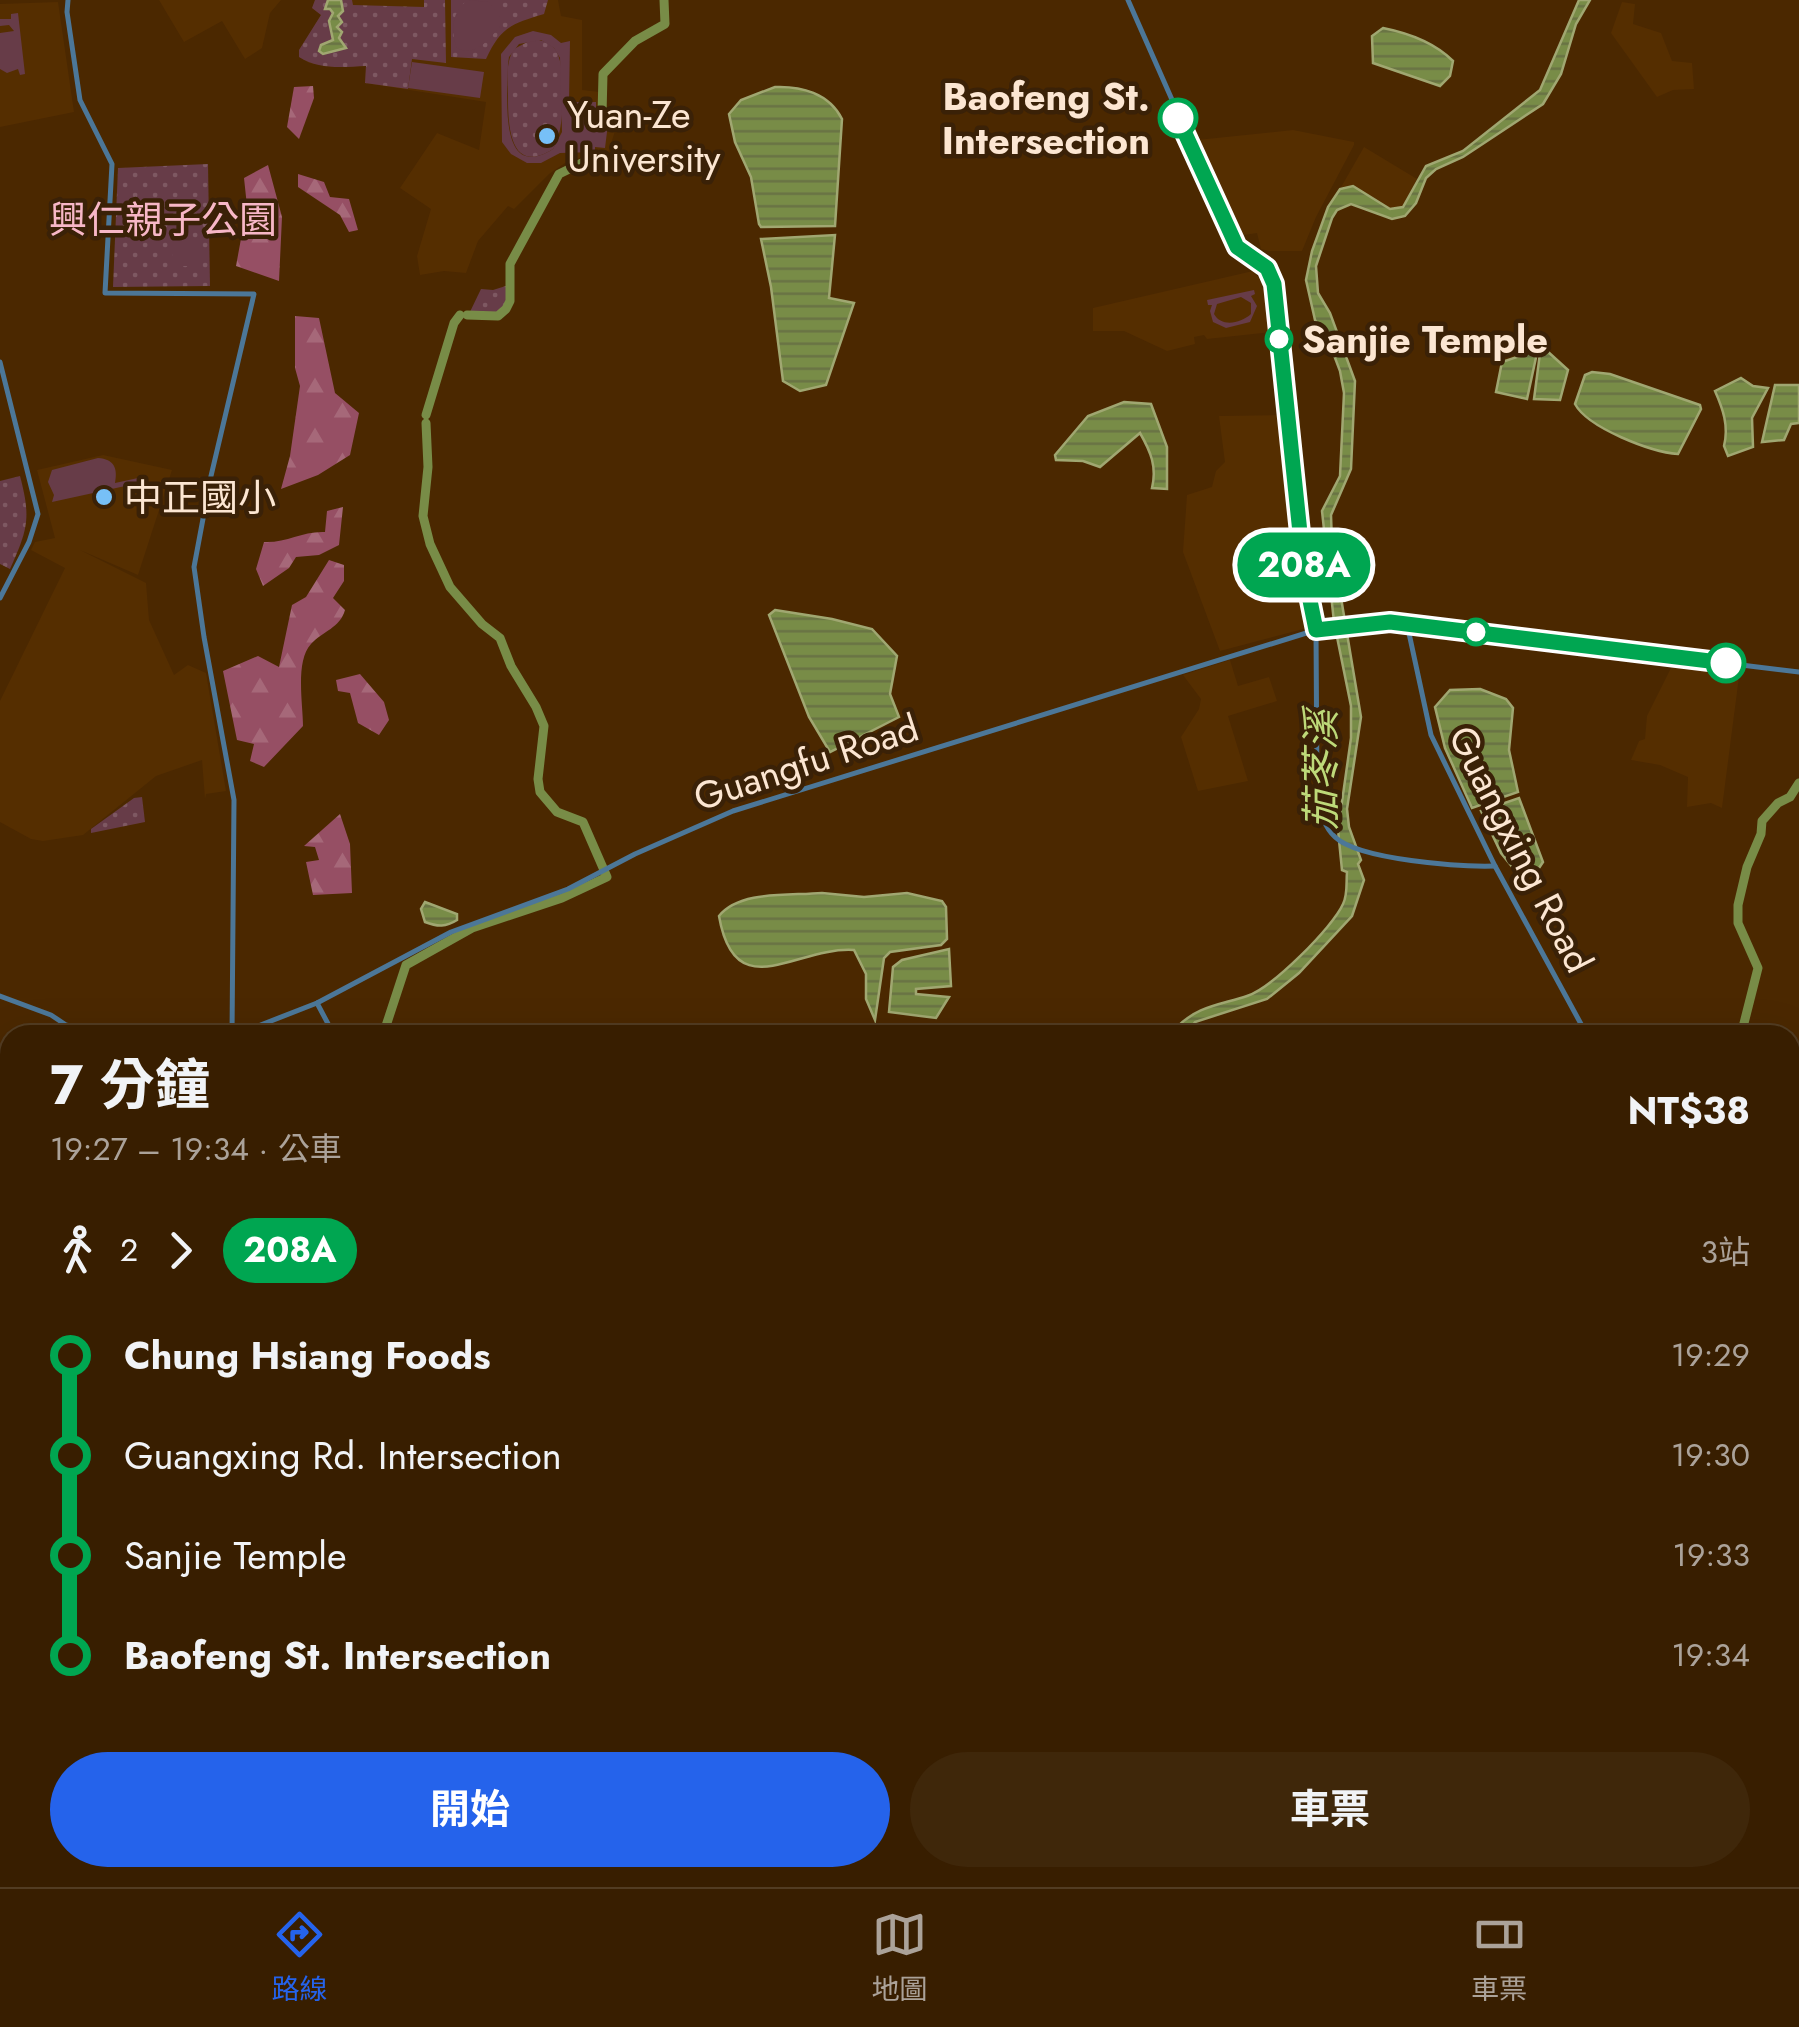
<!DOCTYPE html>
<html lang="zh-TW">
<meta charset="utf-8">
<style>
body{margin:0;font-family:Jost,"Noto Sans TC",sans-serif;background:#3f270a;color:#f1f3f6;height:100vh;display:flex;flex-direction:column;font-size:38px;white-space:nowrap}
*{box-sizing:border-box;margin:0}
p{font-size:32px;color:#aba299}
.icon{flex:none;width:55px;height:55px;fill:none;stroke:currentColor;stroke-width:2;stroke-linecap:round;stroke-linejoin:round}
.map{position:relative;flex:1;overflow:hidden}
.side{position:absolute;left:0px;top:1025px;width:1800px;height:862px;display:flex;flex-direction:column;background:#381e00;border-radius:30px 30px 0 0;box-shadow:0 10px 40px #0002,0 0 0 2px #523c22}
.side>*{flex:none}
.badge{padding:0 20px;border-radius:32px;font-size:35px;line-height:65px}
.map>.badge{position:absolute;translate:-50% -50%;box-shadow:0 0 0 5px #fff}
.legs{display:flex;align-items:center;gap:15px;height:110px;padding:0 50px;font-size:32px}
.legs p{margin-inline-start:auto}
.summary{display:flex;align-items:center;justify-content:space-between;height:170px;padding:0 50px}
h1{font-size:55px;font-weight:700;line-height:75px}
.primary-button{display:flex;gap:20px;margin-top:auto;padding:20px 50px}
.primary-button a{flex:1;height:115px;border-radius:60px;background:#2563eb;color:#fff;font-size:40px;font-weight:700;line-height:115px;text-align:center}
.primary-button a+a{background:#3f270a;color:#f1f3f6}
ul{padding:0 50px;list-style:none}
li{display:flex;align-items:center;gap:35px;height:100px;font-size:38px}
li i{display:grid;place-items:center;width:15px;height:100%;margin:0 12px;background:currentColor}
li i::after{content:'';width:25px;height:25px;margin:-12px;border:8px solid;border-radius:50%;background:#381e00}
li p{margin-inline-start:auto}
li:first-child i{background:linear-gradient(#0000 50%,currentColor 0)}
li:last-child i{background:linear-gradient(currentColor 50%,#0000 0)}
.menu{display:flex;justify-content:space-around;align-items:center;height:140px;border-top:2px solid #523c22;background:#381e00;font-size:28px;color:#aba299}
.menu a{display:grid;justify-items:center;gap:5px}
.menu .active{color:#2563eb}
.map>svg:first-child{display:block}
.built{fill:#552e00}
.grass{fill:url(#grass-dots)}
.forest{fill:url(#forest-firs)}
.pitch{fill:#673c48;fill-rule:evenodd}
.water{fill:url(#water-rules);stroke:#a0a771;stroke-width:2.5}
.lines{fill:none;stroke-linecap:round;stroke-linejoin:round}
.stream{stroke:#a0a771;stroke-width:2.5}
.river{stroke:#788c47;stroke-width:9}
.minor{stroke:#4c7798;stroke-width:5}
.line-1-casing{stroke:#fff;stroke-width:22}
.line-1{stroke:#00a651;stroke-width:15}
.stop-1-dot{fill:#fff;stroke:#00a651;stroke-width:5}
.poi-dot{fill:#77c0f7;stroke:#3a2107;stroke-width:4}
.labels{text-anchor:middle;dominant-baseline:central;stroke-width:9;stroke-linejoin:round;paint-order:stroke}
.stop-label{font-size:38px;font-weight:bold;fill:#fce6d2;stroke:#3a2107;text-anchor:end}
.poi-label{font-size:38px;fill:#fce6d2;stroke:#3a2107;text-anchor:start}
.park-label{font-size:38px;fill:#f7b7c7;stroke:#3a2107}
.street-label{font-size:38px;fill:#fce6d2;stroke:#3a2107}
.water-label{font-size:40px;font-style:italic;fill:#bdd979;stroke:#3a2107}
</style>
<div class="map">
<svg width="1799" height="1887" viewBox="0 0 1799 1887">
<defs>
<pattern id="grass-dots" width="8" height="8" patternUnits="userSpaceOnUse" patternTransform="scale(2.5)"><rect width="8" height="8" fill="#673c48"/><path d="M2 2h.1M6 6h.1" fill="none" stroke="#7e5862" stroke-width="1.8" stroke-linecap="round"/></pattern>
<pattern id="forest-firs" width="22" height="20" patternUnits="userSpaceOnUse" patternTransform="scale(2.5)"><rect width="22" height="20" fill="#964f64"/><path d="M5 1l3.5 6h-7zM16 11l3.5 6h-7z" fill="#a66879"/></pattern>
<pattern id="water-rules" width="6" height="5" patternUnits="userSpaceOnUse" patternTransform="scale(2.5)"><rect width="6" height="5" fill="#788c47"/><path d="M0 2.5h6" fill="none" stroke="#697344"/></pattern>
</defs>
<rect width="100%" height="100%" fill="#4b2800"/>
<!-- built -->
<g class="built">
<polygon points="159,0 281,0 270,13 262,48 245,59 222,21 184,42"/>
<polygon points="315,0 558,0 561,16 582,20 582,90 600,92 597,119 618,122 607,156 594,153 565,163 549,174 514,209 508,206 478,241 466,273 444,271 420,275 417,256 431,209 400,188 437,133 479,150 486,102 365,83 366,66 331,67 309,63 299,57 299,50 321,15 312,8"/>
<polygon points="58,2 74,112 0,127 0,4"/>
<polygon points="1622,2 1635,4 1633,24 1661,33 1672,61 1692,63 1694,89 1673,90 1657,97 1611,33"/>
<polygon points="1293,130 1354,142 1354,145 1316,217 1302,251 1269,251 1261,249 1257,233 1237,236 1195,143 1197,140"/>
<polygon points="1364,147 1417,179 1403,207 1390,209 1353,186 1340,189"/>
<polygon points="1253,271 1264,284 1271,307 1273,332 1207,339 1204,335 1194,337 1195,344 1167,351 1124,331 1093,331 1093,308"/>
<polygon points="1283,415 1297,557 1309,624 1307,628 1220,651 1183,552 1187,495 1212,487 1216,471 1225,462 1219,416"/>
<polygon points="103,455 172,470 138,575 80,550 146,583 149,620 174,675 188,665 206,673 226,791 206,794 205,799 202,760 156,776 83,835 43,841 31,839 0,822 0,701 65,568 31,550 35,542 55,538 37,470"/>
<polygon points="1230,660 1238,686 1269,677 1277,701 1228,716 1248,781 1198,791 1181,737 1199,709 1201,699 1183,675"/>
<polygon points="1675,660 1740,669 1722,808 1711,803 1687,807 1688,777 1660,765 1631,760 1639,741 1645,739 1647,716"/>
<polygon points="167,1878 283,1878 280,1887 164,1887"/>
</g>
<!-- grass -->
<g class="grass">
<path d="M315,0H352L353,5L424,7V0H445L446,63L412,59L408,89L365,83L366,66C343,67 319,70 299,57V50L321,15L312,8Z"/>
<path d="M451,0H548L544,14C511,24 501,27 486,59L451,57Z"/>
<path d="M533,39C541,40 549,42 555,49C567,64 565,134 553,149C509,177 508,123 508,96C508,80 505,63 514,49Z"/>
<polygon points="208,164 210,286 113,287 118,168"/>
<polygon points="509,285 504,311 483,316 468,316 481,289 493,290"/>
<path d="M20,476C31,518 28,529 10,569L0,564V481Z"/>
<polygon points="142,797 145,822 91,833 91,829 134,798"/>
</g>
<!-- forest -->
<g class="forest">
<polygon points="313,86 314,98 299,139 287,127 294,87"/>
<polygon points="268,165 282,217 279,281 236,266 247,206 244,178"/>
<polygon points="298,174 324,182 330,197 349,199 358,230 349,232 340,215 298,187"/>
<polygon points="295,316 319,318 335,393 359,413 350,455 318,475 281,489 290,456 300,386 295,368"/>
<path d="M343,507L339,545L319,555L296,557L289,568L263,586L256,569L264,542C287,543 302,531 325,532L327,511Z"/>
<path d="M329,560L344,565V581L333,598L345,610C340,628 323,631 311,644C295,661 303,704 303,726L264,767L250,761L254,744L237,740L223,671L258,656L279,667L292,605L306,597Z"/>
<polygon points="360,674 384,702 389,720 379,735 358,723 350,693 338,691 336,680"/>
<polygon points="340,814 350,844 352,893 313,895 306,862 319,860 315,847 304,846"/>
</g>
<!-- pitch -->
<g class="pitch">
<path d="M468,0L489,2L500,17V26C489,40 475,57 457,48C450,30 452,11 468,0Z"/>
<polygon points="18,13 25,74 20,75 18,69 7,73 0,69 0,33 14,31 9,25 0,26 0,19 11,19 11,14"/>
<path d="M533,31L551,35L561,43L570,41L569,102H596V122L608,124L605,148L595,147V152L560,153L541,163H527L511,154L502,142L501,54L515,37ZM541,40L554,48L560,58L562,132L553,149C497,184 508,92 508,64L509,57L519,44Z"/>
<polygon points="412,62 484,72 480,98 408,88"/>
<rect x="173" y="242" width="28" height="24"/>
<path d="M1254,290L1255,294L1251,296L1257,306L1250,322L1226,328L1213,322L1210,311L1212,305H1208L1207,300ZM1241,297L1251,303V314C1240,324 1221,327 1214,314L1217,304Z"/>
<path d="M98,458C114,459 118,468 115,483L138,478L139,483L52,502L54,495L48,482L52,470Z"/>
</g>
<!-- water -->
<g class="water">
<polygon points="328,0 341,0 343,11 338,16 342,22 337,27 342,32 339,38 346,48 323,54 319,51 321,45 333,40 329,21 333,13 330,9 325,9"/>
<path d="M1579,0H1590L1576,24L1561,74L1543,104L1463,157L1436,169L1426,178L1416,203L1405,216L1392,219L1351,204L1337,210L1332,218L1316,266L1318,293L1330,313L1355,381L1351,469L1331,515L1332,544L1361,717L1347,809L1349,827L1361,860L1358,864L1364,880L1352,916L1299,973L1267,999L1195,1022L1186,1035H1175L1176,1028C1197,1006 1220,1005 1247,996C1272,988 1333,927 1343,904C1348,894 1346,882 1347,872L1342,870L1338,830L1351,738V706L1334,622L1322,511L1340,476L1344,393L1340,371L1329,342L1315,320L1306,280L1312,251L1328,207L1340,189L1353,186L1390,209L1403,207L1426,166L1463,151L1540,90Z"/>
<path d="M1383,28C1408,33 1435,43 1453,61L1450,76L1440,86L1373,63L1372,36Z"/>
<path d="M775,87C801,86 829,93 842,119L835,226L761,227L759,224L751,177L735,142L729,114L741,100Z"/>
<polygon points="835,235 829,298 854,303 826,385 800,391 783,381 771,287 761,239"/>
<polygon points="1546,350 1568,370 1560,400 1534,399 1540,353"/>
<polygon points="1532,352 1537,353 1527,399 1496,392 1502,362"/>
<path d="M1592,372L1610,374L1700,405L1701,409L1678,454C1651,452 1588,428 1575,404L1585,375Z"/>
<path d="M1741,378L1753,386L1768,388L1752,418L1753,447L1728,456L1724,446C1729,426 1723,409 1715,391Z"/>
<polygon points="1775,385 1799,385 1799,423 1791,424 1784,440 1762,442"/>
<path d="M1124,402L1151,404L1167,447V489L1152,488C1157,467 1151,452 1140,433L1100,467L1083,461L1056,460L1055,455L1088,416Z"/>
<polygon points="775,610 832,619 872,629 897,656 890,694 899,717 830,752 809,717 769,615"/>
<polygon points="1480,689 1506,699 1513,708 1509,750 1518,792 1472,808 1445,748 1435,707 1450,690"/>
<polygon points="1519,798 1543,862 1537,871 1522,879 1501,853 1481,811"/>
<path d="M822,893L864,897L907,893L942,901L946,907L947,939L941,945L890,952L884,958L875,1020L866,999V974L854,950C796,946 735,1008 719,916C740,890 790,896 822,893Z"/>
<path d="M425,902L457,914V920C446,927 438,927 425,922L421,909Z"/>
<polygon points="949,949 951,986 916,989 916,994 949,997 936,1018 889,1012 893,967 902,960"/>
</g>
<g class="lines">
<!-- stream -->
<polyline class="stream" points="696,1887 698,1878"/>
<!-- river -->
<g class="river">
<polyline points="602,115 603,74 635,41 665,24 664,0"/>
<polyline points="467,315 498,316 506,309 510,301 510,264 559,174 596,156"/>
<polyline points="426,415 454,323 460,315"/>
<polyline points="383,1035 406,965 472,928 562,898 607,877 583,822 557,812 540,792 538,779 544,726 536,707 511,666 500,638 482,624 450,587 430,544 423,516 428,467 426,423"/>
<polyline points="1741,1035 1758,968 1738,923 1738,905 1747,867 1761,834 1762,821 1778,803 1790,797 1799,783"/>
<polyline points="1790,1449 1799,1455"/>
<polyline points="927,1887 931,1878"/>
</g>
<!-- minor -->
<g class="minor">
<polyline points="68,0 67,12 80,100 112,164 105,293 254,294 211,476 194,567 204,637 234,800 232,1035"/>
<path d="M1128,0L1237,247L1267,269L1274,283L1304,571L1316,630L1317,794C1319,809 1323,826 1335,837C1359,860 1461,867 1495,866"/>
<polyline points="0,362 38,514 29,542 0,598"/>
<polyline points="1407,624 1431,735 1495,866 1587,1035"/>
<polyline points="0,996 51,1015 66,1025 105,1035"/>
<polyline points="317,1003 334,1035"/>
<polyline points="235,1035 317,1003 451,932 568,889 635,854 733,811 1316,630 1390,622 1799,672"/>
<polyline points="0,1451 10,1445"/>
<polyline points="1790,1535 1799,1526"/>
<polyline points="1657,1878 1657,1887"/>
<polyline points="296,1887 298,1878"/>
<polyline points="1418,1887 1428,1878"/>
</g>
</g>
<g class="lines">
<defs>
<polyline id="line-1" points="1178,118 1237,247 1267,268 1274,284 1304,571 1316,630 1390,622 1726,663"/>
</defs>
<!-- line-1 casing -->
<use href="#line-1" class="line-1-casing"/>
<!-- line-1 -->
<use href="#line-1" class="line-1"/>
</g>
<!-- markers -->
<g class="stop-1-dot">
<circle cx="1178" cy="118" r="18"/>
<circle cx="1279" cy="339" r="12"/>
<circle cx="1476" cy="632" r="12"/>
<circle cx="1726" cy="663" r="18"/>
</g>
<g class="poi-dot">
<circle cx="547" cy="136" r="10"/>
<circle cx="104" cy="497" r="10"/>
</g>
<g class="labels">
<!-- stop labels -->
<g class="stop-label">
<text x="1150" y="96">Baofeng St.<tspan x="1150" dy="44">Intersection</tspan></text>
<text x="1302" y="339" text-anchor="start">Sanjie Temple</text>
</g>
<!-- poi labels -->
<g class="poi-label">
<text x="567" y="114">Yuan-Ze<tspan x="567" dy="44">University</tspan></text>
<text x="124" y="497">中正國小</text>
</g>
<!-- park labels -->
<g class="park-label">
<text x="163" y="219">興仁親子公園</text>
</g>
<!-- street labels -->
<g class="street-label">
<text transform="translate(806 762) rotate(-18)">Guangfu Road</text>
<text transform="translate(1521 849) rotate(63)">Guangxing Road</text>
</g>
<!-- water labels -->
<g class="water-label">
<text transform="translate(1321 770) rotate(-90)">茄苳溪</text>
</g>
</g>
</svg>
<b class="badge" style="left:1304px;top:565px;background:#00a651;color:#fff">208A</b>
<section class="side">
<div class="summary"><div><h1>7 分鐘</h1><p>19:27 – 19:34 · 公車</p></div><b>NT$38</b></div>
<div class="legs"><svg class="icon" aria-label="walk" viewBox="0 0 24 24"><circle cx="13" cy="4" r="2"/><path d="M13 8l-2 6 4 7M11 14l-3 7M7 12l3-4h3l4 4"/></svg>2<svg class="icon" aria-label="forward" viewBox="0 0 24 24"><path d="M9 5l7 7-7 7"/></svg><b class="badge" style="background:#00a651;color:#fff">208A</b><p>3站</p></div>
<ul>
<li><i style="color:#00a651"></i><b>Chung Hsiang Foods</b><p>19:29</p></li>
<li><i style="color:#00a651"></i><span>Guangxing Rd. Intersection</span><p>19:30</p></li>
<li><i style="color:#00a651"></i><span>Sanjie Temple</span><p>19:33</p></li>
<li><i style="color:#00a651"></i><b>Baofeng St. Intersection</b><p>19:34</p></li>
</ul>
<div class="primary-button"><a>開始</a><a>車票</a></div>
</section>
</div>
<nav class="menu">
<a class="active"><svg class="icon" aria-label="directions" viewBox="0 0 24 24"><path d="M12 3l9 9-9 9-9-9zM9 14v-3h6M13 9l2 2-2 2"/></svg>路線</a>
<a><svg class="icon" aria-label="map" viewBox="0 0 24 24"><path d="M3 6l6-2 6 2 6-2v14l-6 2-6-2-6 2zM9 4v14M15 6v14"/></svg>地圖</a>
<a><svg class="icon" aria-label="tickets" viewBox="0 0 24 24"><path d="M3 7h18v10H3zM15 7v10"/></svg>車票</a>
</nav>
